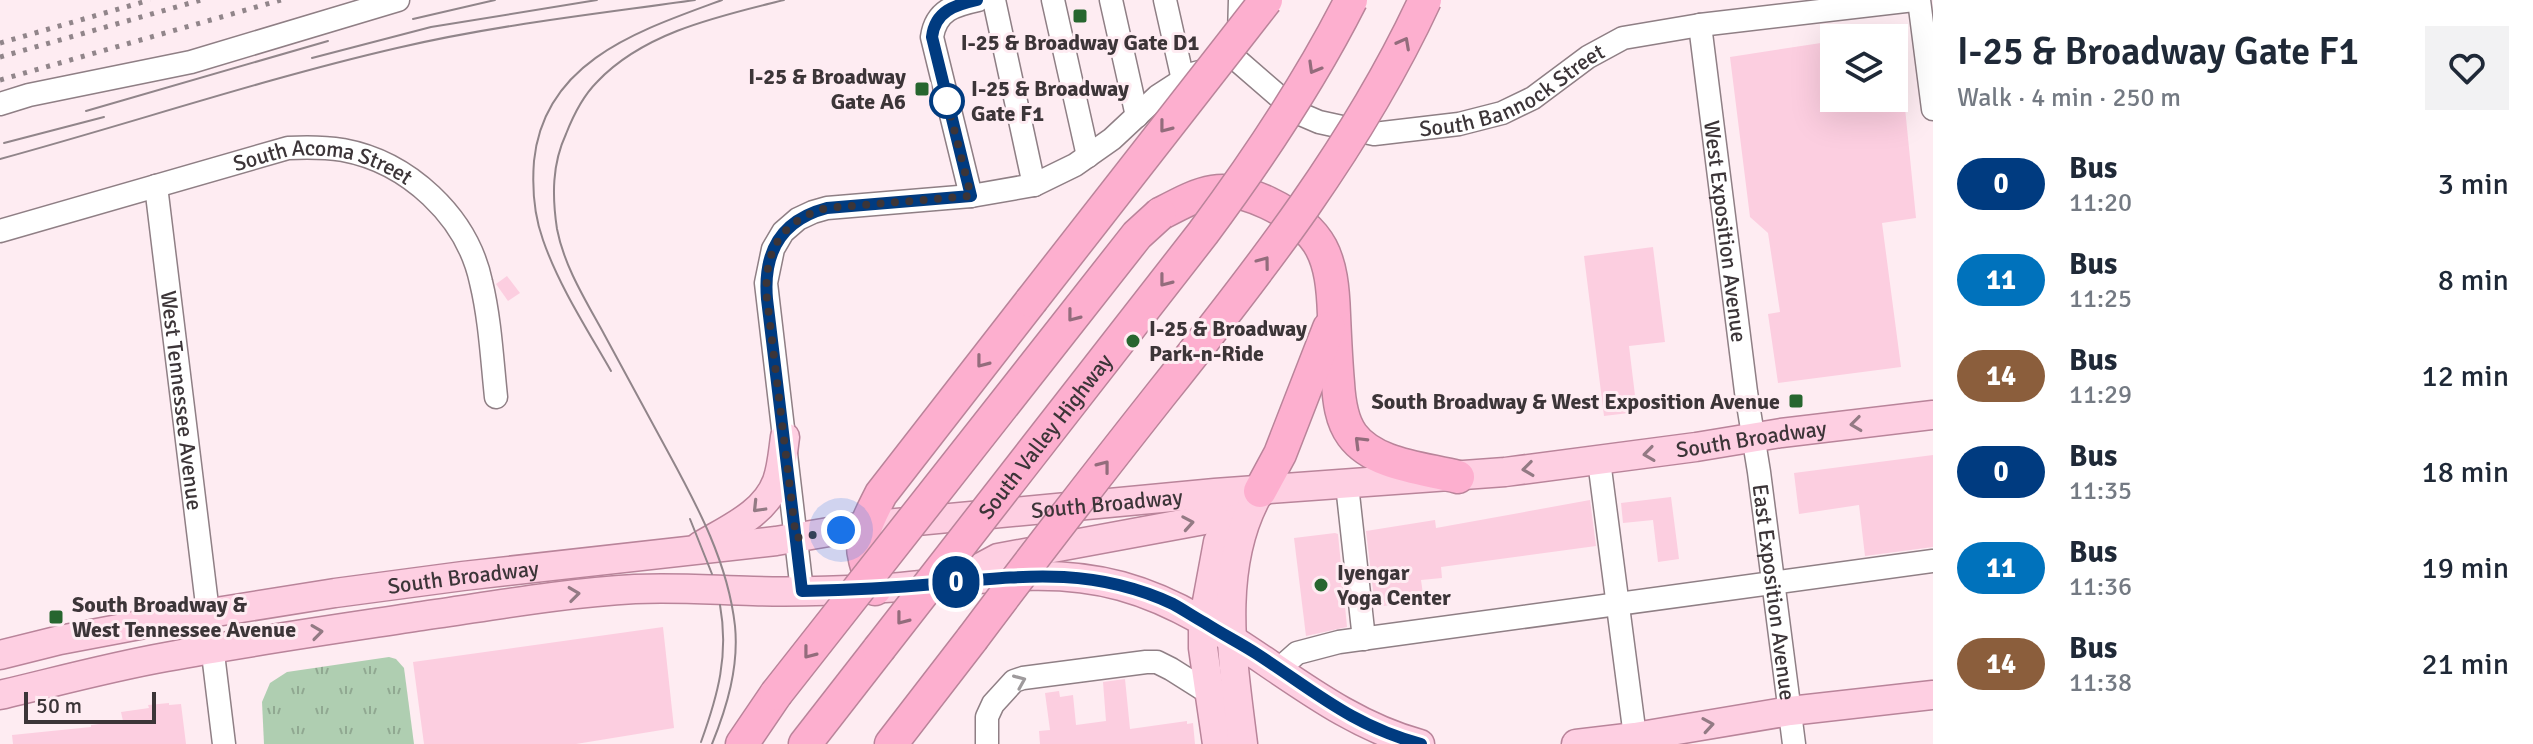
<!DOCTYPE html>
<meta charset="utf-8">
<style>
body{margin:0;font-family:Signika,sans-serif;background:#f2f2f3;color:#1f2937;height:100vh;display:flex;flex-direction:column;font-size:30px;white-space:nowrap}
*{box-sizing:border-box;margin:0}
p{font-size:26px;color:#747a83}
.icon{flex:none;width:44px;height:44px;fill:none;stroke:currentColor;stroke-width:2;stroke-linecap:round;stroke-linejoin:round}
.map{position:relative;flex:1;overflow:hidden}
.drawer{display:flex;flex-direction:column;background:#fff;width:600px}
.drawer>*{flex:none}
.badge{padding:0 16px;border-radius:26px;font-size:28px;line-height:52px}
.buttons{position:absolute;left:1820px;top:24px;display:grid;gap:16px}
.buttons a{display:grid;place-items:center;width:88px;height:88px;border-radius:0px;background:#fff;box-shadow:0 8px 32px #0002;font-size:40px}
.scale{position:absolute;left:24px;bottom:20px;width:132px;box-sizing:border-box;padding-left:8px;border:4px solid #3c3538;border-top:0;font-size:22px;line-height:28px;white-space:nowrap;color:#3c3538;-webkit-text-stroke:6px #feecf2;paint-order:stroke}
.you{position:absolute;width:40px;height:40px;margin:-20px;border:6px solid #fff;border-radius:50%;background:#1a73e8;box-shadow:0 0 0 12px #1a73e833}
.map>.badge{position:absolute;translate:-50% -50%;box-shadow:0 0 0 4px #fff}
.round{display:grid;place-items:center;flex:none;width:84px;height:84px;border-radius:0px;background:#f2f2f3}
.headline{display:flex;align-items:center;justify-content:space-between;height:136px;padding:0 24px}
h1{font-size:38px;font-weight:600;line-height:60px}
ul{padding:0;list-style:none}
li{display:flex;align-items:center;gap:24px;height:96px;padding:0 24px}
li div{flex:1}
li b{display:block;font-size:30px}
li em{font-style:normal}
li .badge{min-width:88px;font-weight:700;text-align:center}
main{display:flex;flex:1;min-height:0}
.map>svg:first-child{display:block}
.grass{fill:url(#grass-tufts)}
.building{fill:#fccee0}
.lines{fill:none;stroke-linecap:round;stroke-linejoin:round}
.minor-casing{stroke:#8f7f85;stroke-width:25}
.major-casing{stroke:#b9849a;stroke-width:31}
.highway-casing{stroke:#b9849a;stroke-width:35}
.minor{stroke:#fff;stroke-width:22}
.major{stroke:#fecfe2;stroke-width:28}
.highway{stroke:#fdafcf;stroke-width:32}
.tram{stroke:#91858a;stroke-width:2}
.rail{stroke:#91858a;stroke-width:5;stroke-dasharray:4 8;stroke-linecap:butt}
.highway-bridge-casing{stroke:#b9849a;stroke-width:35;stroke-linecap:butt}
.highway-bridge{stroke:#fdafcf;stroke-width:32}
.oneway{stroke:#936c7c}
.oneway2{stroke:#937a84}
.oneway3{stroke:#9e9a9c}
.line-casing{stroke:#fff;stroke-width:18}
.line{stroke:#003b80;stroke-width:12}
.walk{stroke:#3c3538;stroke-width:8;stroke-dasharray:0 14.4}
.poi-dot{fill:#27662f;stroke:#feecf2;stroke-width:3}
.stop-dot{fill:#fff;stroke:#003b80;stroke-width:4}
.labels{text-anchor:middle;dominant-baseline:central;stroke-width:6;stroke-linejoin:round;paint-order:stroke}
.poi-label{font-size:22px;font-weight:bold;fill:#3c3538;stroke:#feecf2;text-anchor:start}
.street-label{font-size:22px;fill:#3c3538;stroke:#feecf2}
.stop-label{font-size:22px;font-weight:bold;fill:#3c3538;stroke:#feecf2;text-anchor:start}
</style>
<main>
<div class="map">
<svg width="1933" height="744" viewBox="0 0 1933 744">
<defs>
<pattern id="grass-tufts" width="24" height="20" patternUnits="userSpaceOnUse" patternTransform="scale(2)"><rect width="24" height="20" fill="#afceb1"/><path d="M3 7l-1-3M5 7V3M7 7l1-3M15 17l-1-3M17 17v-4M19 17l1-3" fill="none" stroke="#90a891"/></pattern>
</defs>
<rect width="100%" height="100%" fill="#feecf2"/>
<!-- grass -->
<polygon class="grass" points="389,657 396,659 404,668 414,744 264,744 262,702 270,683 287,672"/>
<!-- building -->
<g class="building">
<polygon points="1834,41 1834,98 1904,98 1916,218 1882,223 1901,367 1778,383 1768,314 1780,312 1768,233 1750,217 1730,57"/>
<polygon points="1653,247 1665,342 1629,346 1637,412 1604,416 1584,256"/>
<polygon points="507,276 520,293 508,301 496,284"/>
<polygon points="1933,455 1933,547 1865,556 1859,505 1799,514 1794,473"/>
<polygon points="1671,497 1679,559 1658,562 1653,520 1623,523 1621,503"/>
<polygon points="1590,500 1596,546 1441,567 1442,578 1421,580 1424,601 1375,607 1366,531 1435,520 1436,528"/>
<polygon points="1335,533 1338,534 1347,627 1306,636 1294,538"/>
<polygon points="663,627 674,728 576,744 424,744 413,662"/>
<polygon points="1125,679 1130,729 1187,721 1187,724 1193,723 1195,744 1040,744 1039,731 1050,730 1045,693 1059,691 1060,697 1073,695 1076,725 1106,721 1103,682"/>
<polygon points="169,703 169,705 181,704 186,744 13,744 12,735 91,727 91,725 123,721 121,712 149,708 148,705"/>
</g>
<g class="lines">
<defs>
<g id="minor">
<polyline points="994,0 1034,185"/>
<polyline points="1053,0 1088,156"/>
<polyline points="1111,0 1137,116"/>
<polyline points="1165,0 1183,80"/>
<polyline points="1919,0 1933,109"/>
<path id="s1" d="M1700,25L1746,392L1759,472L1794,744"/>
<polyline points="1239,36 1240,0"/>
<path id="s2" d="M1238,61L1298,113L1319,122L1374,134L1459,124L1502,113L1533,98L1588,57L1623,38L1700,25L1914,0"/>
<polyline points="0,104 29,95 191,62 398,0"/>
<path id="s3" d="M156,186L224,744"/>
<path d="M971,196L932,37C936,10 955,5 978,0"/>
<path id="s4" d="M0,231L288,148C306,147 324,147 343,150C408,162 467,216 481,282C490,319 492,359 496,397"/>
<polyline points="1599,461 1636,744"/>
<polyline points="1347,485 1364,639"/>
<polyline points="802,591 766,283 773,249 783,232 798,219 813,212 827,208 971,196 1034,185 1075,165 1112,139 1158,96 1192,74 1211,69"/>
<polyline points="1279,669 1297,653 1339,642 1933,561"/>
<polyline points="987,744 987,717 993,704 1014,681 1023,678 1146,662 1157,662 1171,669 1209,693"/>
</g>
<g id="major">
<path d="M700,546C728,529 765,514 777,481C782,467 783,451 785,437"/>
<polyline points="970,573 998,558 1204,520 1220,514 1255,494"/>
<path id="s5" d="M0,655L60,640L166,620L335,593L463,576L776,541L864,526L1215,493L1505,472L1696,447L1781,433L1933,415"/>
<path d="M0,695C55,682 110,667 166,657C251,641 336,629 422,616C492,606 563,593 635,589C674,587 713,590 753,591C792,592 832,591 871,589C955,585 1039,563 1121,586C1234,617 1309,714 1420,744"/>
<polyline points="1217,744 1203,648 1203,623 1218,542 1223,532 1248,511"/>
<path d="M1243,744C1233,662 1216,566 1260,491"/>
<polyline points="1576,744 1635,737 1790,711 1933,695"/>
</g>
<g id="highway">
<path d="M1160,214C1202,192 1221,181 1268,203C1324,230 1332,258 1334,315C1335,338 1336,360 1338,383C1339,400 1341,420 1352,435C1374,465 1423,468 1458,477"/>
<polyline points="1260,491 1280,454 1329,328"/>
<path d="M875,589C857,543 859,537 881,494L1031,301"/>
<polyline points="742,744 776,694"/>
<polyline points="805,744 879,649"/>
<polyline points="891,744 972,639"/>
</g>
</defs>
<!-- minor casing -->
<use href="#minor" class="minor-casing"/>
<!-- major casing -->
<use href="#major" class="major-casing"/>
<!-- highway casing -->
<use href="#highway" class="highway-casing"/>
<!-- minor -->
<use href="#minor" class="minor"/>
<!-- major -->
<use href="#major" class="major"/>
<!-- highway -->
<use href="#highway" class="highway"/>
<!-- tram -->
<g class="tram">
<polyline points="413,19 495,0"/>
<polyline points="312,58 431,27 597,0"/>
<polyline points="86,111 328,41"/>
<polyline points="4,143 104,117"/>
<path d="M0,159C132,123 263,79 397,48C495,25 596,14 695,0"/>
<path d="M611,371C587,329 559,286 543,240C534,215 532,187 534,161C544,60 641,30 722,0"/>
<polyline points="690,519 712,574"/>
<path d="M701,742C718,695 729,655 720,605"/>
<path d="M712,744C727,707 739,667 735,626C728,563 698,507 668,452C646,412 625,373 604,334C586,301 564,266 557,229C552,196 552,164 566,134C573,116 583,96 597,82C644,32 720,16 784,0"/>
</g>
<!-- rail -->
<g class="rail">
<polyline points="0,43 150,0"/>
<polyline points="0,57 201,0"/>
<polyline points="0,80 281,0"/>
</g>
<defs>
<g id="highway-bridge">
<polyline points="1031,301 1266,0"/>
<path d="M972,639C1034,556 1097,475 1161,394C1260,270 1358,145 1425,0"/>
<path id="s6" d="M879,649L1203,233C1258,159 1309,83 1351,0"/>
<polyline points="776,694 1137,235 1160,214"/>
</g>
</defs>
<!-- highway-bridge casing -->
<use href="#highway-bridge" class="highway-bridge-casing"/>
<!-- highway-bridge -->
<use href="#highway-bridge" class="highway-bridge"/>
</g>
<!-- one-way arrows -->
<defs><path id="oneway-chevron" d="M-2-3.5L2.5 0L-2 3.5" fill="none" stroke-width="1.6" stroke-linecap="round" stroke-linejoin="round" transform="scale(2)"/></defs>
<g class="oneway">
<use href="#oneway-chevron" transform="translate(1404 43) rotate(-62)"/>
<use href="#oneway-chevron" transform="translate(1314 68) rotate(120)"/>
<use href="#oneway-chevron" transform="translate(1165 127) rotate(128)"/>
<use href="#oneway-chevron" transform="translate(1264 262) rotate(-53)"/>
<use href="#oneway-chevron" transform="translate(1165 281) rotate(128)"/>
<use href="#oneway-chevron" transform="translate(1073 316) rotate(128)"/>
<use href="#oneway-chevron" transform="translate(982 362) rotate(128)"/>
<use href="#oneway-chevron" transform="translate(1360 442) rotate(-135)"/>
<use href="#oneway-chevron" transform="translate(1104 466) rotate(-52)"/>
<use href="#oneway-chevron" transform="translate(902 619) rotate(128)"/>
<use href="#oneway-chevron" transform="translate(809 653) rotate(128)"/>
</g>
<g class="oneway2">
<use href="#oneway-chevron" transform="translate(1856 424) rotate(173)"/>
<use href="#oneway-chevron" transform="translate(1649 454) rotate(172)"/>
<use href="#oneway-chevron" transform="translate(1528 469) rotate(173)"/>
<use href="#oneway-chevron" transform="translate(758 507) rotate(134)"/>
<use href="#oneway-chevron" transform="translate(1188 523) rotate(-10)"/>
<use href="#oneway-chevron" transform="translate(574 594) rotate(-7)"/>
<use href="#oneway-chevron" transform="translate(317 632) rotate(-8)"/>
<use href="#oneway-chevron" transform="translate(1708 725) rotate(-9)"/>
</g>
<use class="oneway3" href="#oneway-chevron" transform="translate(1020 681) rotate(-23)"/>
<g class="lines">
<defs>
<path id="line" d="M977,0C955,5 935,11 932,37L971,196L827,208C781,220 763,252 767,299L802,591C847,590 891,588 935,584C1022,576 1091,566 1173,604C1184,610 1194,617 1205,623C1222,634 1240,643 1257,654C1314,691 1353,726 1421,744"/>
</defs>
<!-- line casing -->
<use href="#line" class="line-casing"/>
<!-- line -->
<use href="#line" class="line"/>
<!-- walk -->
<path class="walk" d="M841,530L796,538L767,299C763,252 781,220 827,208L971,196L947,101"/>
</g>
<!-- markers -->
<g class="poi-dot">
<rect x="1072" y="8" width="16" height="16" rx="4"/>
<rect x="914" y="81" width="16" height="16" rx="4"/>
<circle cx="1133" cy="341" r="8"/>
<rect x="1788" y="393" width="16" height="16" rx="4"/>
<circle cx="1321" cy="585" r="8"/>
<rect x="48" y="609" width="16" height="16" rx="4"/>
</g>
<circle class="stop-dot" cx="947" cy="101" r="16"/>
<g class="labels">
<!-- poi labels -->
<g class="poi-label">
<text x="1080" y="42" text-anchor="middle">I-25 &amp; Broadway Gate D1</text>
<text x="906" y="76" text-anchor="end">I-25 &amp; Broadway<tspan x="906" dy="25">Gate A6</tspan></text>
<text x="1149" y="328">I-25 &amp; Broadway<tspan x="1149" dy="25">Park-n-Ride</tspan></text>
<text x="1780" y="401" text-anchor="end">South Broadway &amp; West Exposition Avenue</text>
<text x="1337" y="572">Iyengar<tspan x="1337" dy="25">Yoga Center</tspan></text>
<text x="72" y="604">South Broadway &amp;<tspan x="72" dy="25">West Tennessee Avenue</tspan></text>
</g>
<!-- street labels -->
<g class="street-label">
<text stroke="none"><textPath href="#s2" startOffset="306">South Bannock Street</textPath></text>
<text stroke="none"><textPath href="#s4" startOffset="336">South Acoma Street</textPath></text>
<text stroke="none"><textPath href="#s1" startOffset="208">West Exposition Avenue</textPath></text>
<text stroke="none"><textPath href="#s3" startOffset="216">West Tennessee Avenue</textPath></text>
<text stroke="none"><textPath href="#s6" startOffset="270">South Valley Highway</textPath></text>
<text stroke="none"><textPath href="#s5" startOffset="1766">South Broadway</textPath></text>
<text stroke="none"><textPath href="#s5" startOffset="1118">South Broadway</textPath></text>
<text stroke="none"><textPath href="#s5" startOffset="470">South Broadway</textPath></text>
<text stroke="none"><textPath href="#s1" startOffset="572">East Exposition Avenue</textPath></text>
</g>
<!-- stop labels -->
<g class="stop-label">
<text x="971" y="88">I-25 &amp; Broadway<tspan x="971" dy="25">Gate F1</tspan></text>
</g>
</g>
</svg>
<div class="buttons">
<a><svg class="icon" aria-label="layers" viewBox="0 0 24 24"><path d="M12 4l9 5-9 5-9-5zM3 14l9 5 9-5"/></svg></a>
</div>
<div class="scale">50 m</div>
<div class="you" style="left:841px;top:530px"></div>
<b class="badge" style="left:956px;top:582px;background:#003b80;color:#fff">0</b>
</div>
<section class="drawer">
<div class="headline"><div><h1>I-25 &amp; Broadway Gate F1</h1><p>Walk · 4 min · 250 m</p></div><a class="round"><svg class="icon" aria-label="heart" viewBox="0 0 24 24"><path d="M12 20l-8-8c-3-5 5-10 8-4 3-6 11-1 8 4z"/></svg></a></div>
<ul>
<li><span class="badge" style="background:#003b80;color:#fff">0</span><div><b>Bus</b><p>11:20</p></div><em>3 min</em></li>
<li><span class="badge" style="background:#0072bc;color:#fff">11</span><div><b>Bus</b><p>11:25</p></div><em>8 min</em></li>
<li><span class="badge" style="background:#8b5e3c;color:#fff">14</span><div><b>Bus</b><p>11:29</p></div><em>12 min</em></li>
<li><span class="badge" style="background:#003b80;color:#fff">0</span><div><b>Bus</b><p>11:35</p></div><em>18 min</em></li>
<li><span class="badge" style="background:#0072bc;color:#fff">11</span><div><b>Bus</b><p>11:36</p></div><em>19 min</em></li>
<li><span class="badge" style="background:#8b5e3c;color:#fff">14</span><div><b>Bus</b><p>11:38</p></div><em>21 min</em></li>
</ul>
</section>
</main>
